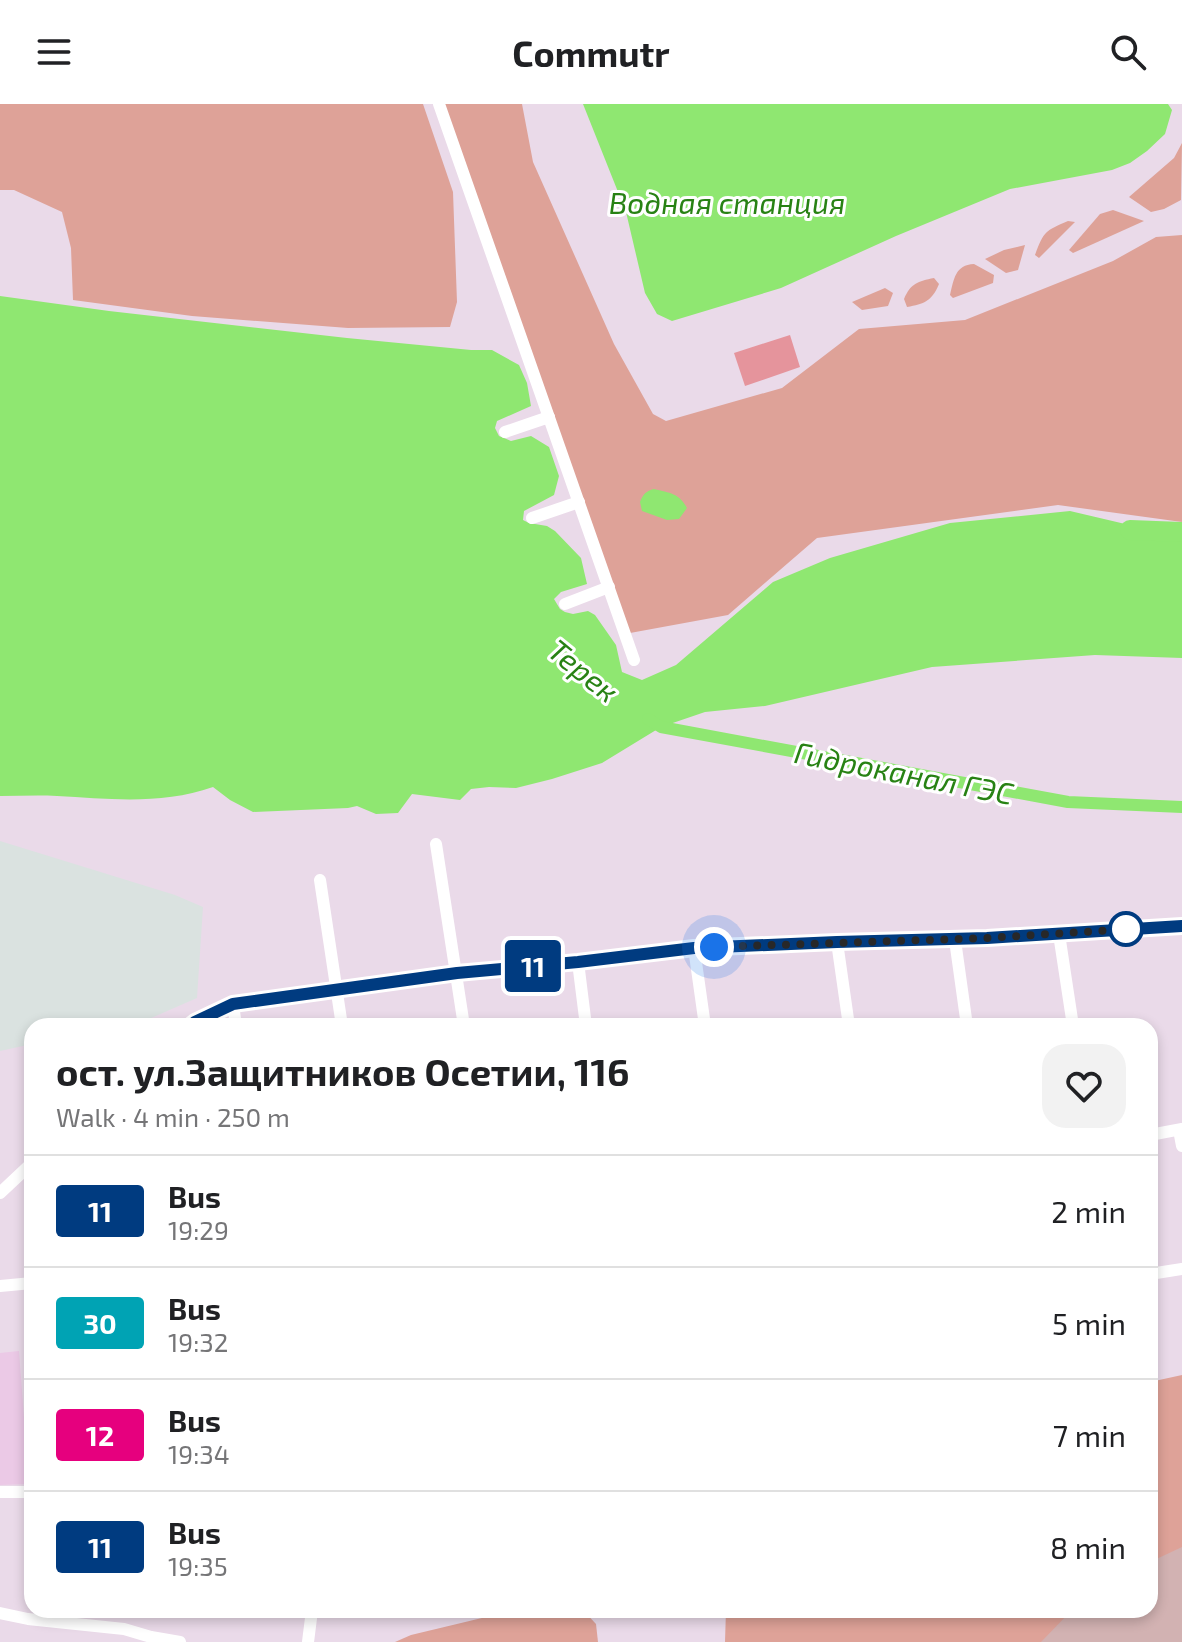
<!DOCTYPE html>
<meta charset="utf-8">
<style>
body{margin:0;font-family:"Exo 2",sans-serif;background:#f2f2f2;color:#202124;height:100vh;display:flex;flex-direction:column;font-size:30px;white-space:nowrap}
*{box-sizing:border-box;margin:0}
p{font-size:26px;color:#757577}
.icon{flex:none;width:44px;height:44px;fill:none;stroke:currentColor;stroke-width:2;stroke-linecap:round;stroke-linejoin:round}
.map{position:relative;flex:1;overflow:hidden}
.details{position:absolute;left:24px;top:914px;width:1134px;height:600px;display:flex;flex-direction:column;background:#fff;border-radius:24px;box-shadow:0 4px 12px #0003}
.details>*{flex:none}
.badge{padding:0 16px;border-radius:6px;font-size:28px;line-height:52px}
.you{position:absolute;width:40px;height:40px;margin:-20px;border:6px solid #fff;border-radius:50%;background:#1a73e8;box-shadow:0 0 0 12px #1a73e833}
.map>.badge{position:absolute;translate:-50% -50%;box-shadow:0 0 0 4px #fff}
.round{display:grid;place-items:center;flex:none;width:84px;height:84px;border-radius:24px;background:#f2f2f2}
.overview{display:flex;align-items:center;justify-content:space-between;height:136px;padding:0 32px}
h1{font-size:38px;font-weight:700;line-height:60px}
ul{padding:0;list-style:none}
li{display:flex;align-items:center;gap:24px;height:112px;padding:0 32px;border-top:2px solid #e0e0e0}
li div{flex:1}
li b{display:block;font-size:30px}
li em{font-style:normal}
li .badge{min-width:88px;font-weight:700;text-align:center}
header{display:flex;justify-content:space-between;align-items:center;height:104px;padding:0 32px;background:#fff;font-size:36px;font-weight:700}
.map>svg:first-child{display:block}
.industrial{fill:#dae2e0}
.education{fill:#ebc9e6}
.green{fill:#dea298}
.cemetery{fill:#d2b2b2}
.pitch{fill:#e5949c}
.water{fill:#8fe771}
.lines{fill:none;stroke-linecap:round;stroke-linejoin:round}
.canal{stroke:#8fe771;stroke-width:12}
.river{stroke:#8fe771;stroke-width:20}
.minor{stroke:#fff;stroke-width:12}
.line-casing{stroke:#fff;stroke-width:18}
.line{stroke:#003b80;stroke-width:12}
.walk{stroke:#282828;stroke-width:8;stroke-dasharray:0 14.4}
.stop-dot{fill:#fff;stroke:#003b80;stroke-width:4}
.labels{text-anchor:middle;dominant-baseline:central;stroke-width:6;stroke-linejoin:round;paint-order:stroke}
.water-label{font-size:30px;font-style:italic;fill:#288214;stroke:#fff}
</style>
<header><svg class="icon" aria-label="menu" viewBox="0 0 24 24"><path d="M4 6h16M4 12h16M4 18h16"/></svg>Commutr<svg class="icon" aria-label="search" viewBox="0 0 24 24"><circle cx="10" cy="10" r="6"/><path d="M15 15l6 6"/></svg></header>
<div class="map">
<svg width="1182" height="1538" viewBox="0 0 1182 1538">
<rect width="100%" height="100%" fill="#eadae9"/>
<!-- industrial -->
<polygon class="industrial" points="0,737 175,791 203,803 197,894 149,915 117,922 32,922 32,940 0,947"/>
<!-- education -->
<polygon class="education" points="19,1247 29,1380 0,1381 0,1249"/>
<!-- green -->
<g class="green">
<polygon points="0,0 423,0 453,88 457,198 450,223 348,224 192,212 73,196 71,144 62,108 14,86 0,86"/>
<polygon points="444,0 522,0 533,58 614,240 653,310 666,317 782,284 859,225 965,216 1113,157 1156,133 1182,131 1182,418 1058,401 817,434 728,511 630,529"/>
<polygon points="1182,39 1181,96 1164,105 1151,108 1129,93 1174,54"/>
<polygon points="1113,106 1144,117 1073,149 1069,146 1100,110"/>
<path d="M1068,117L1075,118L1039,154L1035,151C1044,127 1045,127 1068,117Z"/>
<polygon points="1025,141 1018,166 1006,169 985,155 1004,146"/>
<path d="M974,160L994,171L993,179L953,194L950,191C954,175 955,161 974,160Z"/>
<path d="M934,174L939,180C932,197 924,200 907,203L904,195C910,180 918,177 934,174Z"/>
<polygon points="885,184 893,189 888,202 862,206 852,198"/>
<polygon points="1182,1271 1182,1538 725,1538 726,1506 1150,1506 1150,1278"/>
<polygon points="515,1506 583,1506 596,1520 598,1538 395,1538 411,1531"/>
</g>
<!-- cemetery -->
<polygon class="cemetery" points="1182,1443 1182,1538 1041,1538 1072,1506 1150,1506 1150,1458"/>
<!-- pitch -->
<polygon class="pitch" points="790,231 800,263 745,282 734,249"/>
<!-- water -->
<g class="water">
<polygon points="583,0 1168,0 1172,6 1165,30 1147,47 1130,59 1112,66 1010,85 896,132 781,184 672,217 657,210 645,189 626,108"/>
<path d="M0,192L109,207L347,234L471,246H492L519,261L527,279L531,302L497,317L495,324L499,332L511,337L531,332L549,343L559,372L554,391L524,407L523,416L529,419L547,422L555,427L581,454L587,480L561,488L554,495L560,505L565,508L573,510L588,507L595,511L616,541L622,568L642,576L676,561L773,478L830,454L950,419L1070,407L1155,427L1182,431V554L1095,551L932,563L765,602L705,608L661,623L602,659L552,675L516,684L489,683L471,685L460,696L412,690L398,709L376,710L357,702L348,704L253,708L230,696L213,683C162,701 110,695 57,692C38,691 19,692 0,692Z"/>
<path d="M654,385C670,389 679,389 687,404L679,415L667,416L642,407L640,398C643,390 646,387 654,385Z"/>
</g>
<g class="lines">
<!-- canal -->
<polyline class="canal" points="648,615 661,623 1068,698 1182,703"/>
<!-- river -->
<polyline class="river" points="1130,426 1182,428"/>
<!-- minor -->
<g class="minor">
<polyline points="439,0 634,556"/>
<polyline points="505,328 549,313"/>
<polyline points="532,414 579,398"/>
<polyline points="565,500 609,483"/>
<polyline points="436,740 464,922"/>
<polyline points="320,776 342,922"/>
<polyline points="1059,830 1073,922"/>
<polyline points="955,836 967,922"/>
<polyline points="837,838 849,922"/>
<polyline points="694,844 705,922"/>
<polyline points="578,858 586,922"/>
<polyline points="233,900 236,922"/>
<polyline points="190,922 233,900 457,869 578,858 694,844 987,834 1182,822"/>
<polyline points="1179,1026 1182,1042"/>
<polyline points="1150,1031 1182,1025"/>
<polyline points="0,1089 32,1059"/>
<polyline points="1150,1170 1182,1165"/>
<polyline points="0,1182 32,1179"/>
<polyline points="0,1388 32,1388"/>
<polyline points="0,1509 28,1515 124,1525 151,1533 180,1538"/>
<polyline points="308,1538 312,1506"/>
</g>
</g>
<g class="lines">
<defs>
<polyline id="line" points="190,922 195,918 233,900 457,869 578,858 694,844 837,838 987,834 1182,822"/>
</defs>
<!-- line casing -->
<use href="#line" class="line-casing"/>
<!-- line -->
<use href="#line" class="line"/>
<!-- walk -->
<polyline class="walk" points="714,843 987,834 1130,825 1126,825"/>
</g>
<!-- markers -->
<circle class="stop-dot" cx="1126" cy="825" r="16"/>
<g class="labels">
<!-- water labels -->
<g class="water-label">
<text x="727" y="98">Водная станция</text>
<text transform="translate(584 566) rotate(39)">Терек</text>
<text transform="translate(904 668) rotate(11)">Гидроканал ГЭС</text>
</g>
</g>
</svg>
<div class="you" style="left:714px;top:843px"></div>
<b class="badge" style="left:533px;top:862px;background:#003b80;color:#fff">11</b>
<section class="details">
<div class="overview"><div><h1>ост. ул.Защитников Осетии, 116</h1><p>Walk · 4 min · 250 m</p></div><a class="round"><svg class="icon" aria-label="heart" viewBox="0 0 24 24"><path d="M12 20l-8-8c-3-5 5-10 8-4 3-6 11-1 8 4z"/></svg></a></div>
<ul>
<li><span class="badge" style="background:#003b80;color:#fff">11</span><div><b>Bus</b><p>19:29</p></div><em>2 min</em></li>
<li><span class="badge" style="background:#00a3b4;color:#fff">30</span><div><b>Bus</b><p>19:32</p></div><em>5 min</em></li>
<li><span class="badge" style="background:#e6007e;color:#fff">12</span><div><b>Bus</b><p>19:34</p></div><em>7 min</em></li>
<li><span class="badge" style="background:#003b80;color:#fff">11</span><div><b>Bus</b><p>19:35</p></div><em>8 min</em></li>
</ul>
</section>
</div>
